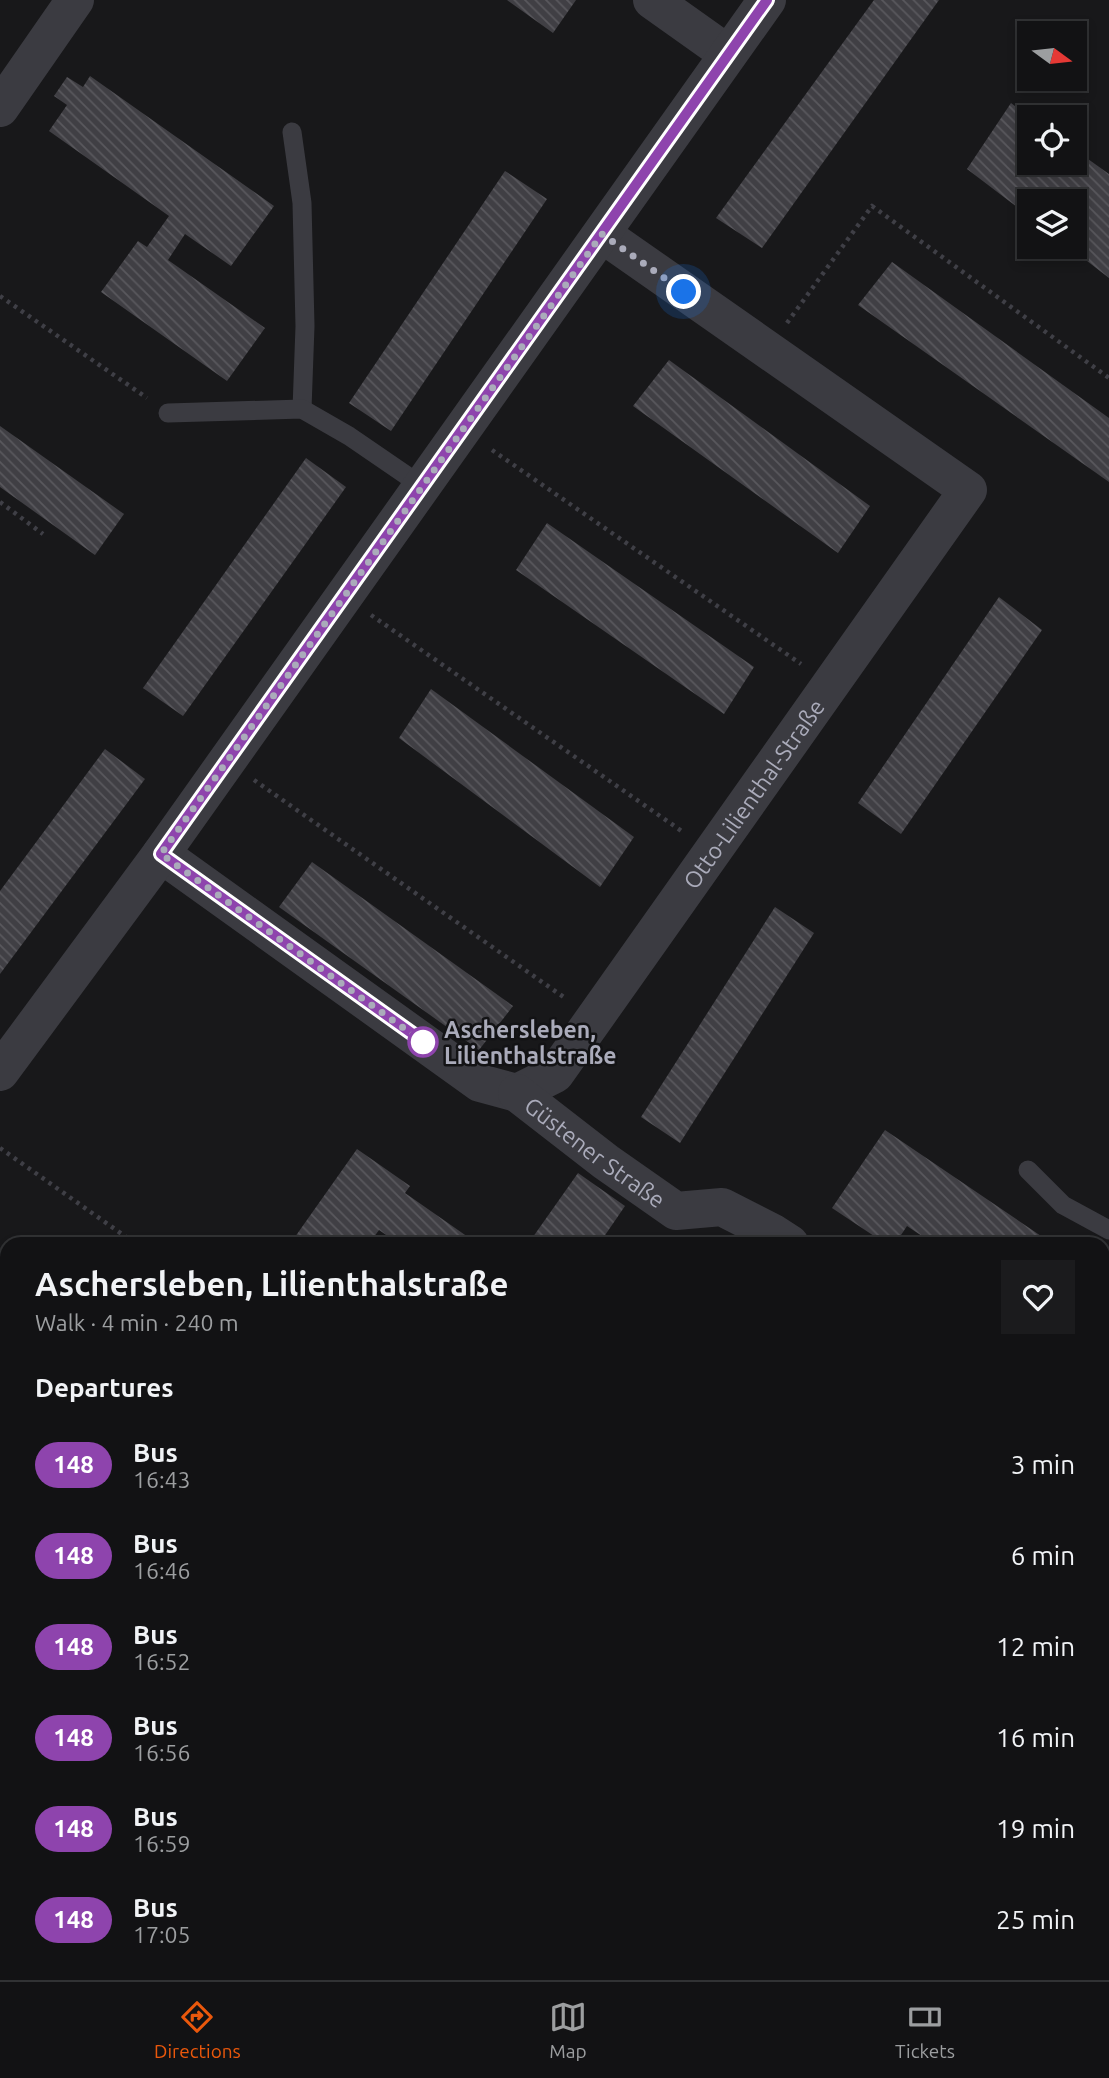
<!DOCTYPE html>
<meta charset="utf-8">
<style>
body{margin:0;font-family:Ubuntu,sans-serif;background:#1b1b1d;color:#f1f3f6;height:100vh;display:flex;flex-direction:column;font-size:26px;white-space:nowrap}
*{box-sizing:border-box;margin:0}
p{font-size:23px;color:#9c9ea0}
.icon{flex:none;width:38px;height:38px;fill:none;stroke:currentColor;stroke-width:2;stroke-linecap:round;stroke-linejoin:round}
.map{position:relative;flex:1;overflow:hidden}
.details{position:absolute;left:0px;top:1237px;width:1110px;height:744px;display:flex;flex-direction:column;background:#121214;border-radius:21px 21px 0 0;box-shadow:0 4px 10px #0003,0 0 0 2px #313234}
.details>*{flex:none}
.badge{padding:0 14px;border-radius:23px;font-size:24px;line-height:46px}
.needle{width:46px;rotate:105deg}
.buttons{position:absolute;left:1017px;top:21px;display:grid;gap:14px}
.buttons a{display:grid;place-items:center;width:70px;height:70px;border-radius:0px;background:#121214;box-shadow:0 4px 10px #0003,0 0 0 2px #313234;font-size:35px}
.you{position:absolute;width:35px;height:35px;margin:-18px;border:5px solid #fff;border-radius:50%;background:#1a73e8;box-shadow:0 0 0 10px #1a73e833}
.map>.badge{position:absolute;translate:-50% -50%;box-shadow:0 0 0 4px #fff}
h2{padding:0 35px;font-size:26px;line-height:63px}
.round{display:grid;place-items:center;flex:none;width:74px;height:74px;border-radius:0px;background:#1b1b1d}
.overview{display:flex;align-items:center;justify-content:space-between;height:119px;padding:0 35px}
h1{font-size:33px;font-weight:700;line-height:52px}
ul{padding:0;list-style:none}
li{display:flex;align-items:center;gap:21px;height:91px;padding:0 35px}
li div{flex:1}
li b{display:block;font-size:26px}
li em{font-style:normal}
li .badge{min-width:77px;font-weight:700;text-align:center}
.tabs{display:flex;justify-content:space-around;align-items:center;height:98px;border-top:2px solid #313234;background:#121214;font-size:19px;color:#9c9ea0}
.tabs a{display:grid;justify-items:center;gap:4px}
.tabs .current{color:#ea580c}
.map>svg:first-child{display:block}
.industrial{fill:url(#industrial-furrows)}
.building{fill:url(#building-back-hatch)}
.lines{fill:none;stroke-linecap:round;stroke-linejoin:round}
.path{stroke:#3f3f46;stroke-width:4.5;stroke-dasharray:3.5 5;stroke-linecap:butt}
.service{stroke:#3b3b41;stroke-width:19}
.minor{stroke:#3b3b41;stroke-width:38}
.line-casing{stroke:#fff;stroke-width:16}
.line{stroke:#8e44ad;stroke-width:10}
.walk{stroke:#aaabba;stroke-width:7;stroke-dasharray:0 12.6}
.stop-dot{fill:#fff;stroke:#8e44ad;stroke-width:3.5}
.labels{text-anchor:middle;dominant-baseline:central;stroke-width:5;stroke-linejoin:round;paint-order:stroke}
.street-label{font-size:23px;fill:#aaabba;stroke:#131315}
.stop-label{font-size:23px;font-weight:bold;fill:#aaabba;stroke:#131315;text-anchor:start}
</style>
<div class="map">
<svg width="1109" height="1980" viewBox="0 0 1109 1980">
<defs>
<pattern id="industrial-furrows" width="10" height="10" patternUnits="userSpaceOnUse" patternTransform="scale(1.75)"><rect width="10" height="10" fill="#252427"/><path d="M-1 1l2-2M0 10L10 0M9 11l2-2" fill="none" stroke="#424144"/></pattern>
<pattern id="building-back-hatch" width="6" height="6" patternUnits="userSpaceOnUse" patternTransform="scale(1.75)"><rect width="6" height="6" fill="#403f44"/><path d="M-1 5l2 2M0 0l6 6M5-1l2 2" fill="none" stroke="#59585d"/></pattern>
</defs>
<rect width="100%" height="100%" fill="#18181a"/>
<!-- industrial -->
<g class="industrial">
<polygon points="1109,1382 1109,1980 795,1980 799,1974 1102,1974 1102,1389"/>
<polygon points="0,1482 7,1487 7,1974 298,1974 304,1980 0,1980"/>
</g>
<!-- building -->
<g class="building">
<polygon points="507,0 576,0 553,33"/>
<polygon points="874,0 939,0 762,248 716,218"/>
<polygon points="90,76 274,206 231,266 185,234 168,260 265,328 227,381 101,292 138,241 147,247 169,216 49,131 67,105 54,96 67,77 83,87"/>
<polygon points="1011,103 1029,117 1029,163 1074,163 1074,149 1109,174 1109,278 1069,247 1074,247 1074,201 1029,201 1029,216 967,169"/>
<polygon points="505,171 547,199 391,431 349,403"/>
<polygon points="892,262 1109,418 1109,482 858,305"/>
<polygon points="669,360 870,506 838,553 633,406"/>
<polygon points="0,426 124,514 95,555 0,487"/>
<polygon points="306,458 346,487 183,716 143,688"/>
<polygon points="547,523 754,667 724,714 516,570"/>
<polygon points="999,597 1042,630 901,834 858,803"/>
<polygon points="431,689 634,837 600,887 399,738"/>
<polygon points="105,749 145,779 0,974 0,891"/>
<polygon points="312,862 513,1006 479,1050 279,907"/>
<polygon points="775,907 814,933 680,1143 641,1117"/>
<polygon points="885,1130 1041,1236 1036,1244 934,1244 907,1226 895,1244 868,1244 874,1236 832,1208"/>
<polygon points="357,1149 410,1186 405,1193 478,1244 399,1244 379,1230 369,1244 290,1244"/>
<polygon points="578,1173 625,1206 599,1244 528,1244"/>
<polygon points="846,1974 904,1974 902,1980 844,1980"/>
</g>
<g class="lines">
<!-- path -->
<g class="path">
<polyline points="0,296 147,398"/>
<polyline points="787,323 872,206 1109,378"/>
<polyline points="492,450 801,664"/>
<polyline points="0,502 43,534"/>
<polyline points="371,615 683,832"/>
<polyline points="254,780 565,998"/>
<polyline points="0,1148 136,1244"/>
</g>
<!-- service -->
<g class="service">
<polyline points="292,132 302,203 305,326 302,409"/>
<polyline points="168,413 302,409 349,436 422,486"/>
<polyline points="1028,1170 1063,1205 1109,1230"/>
<polyline points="1102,1363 1109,1357"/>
<polyline points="0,1482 7,1487"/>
<polyline points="1102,1629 1109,1632"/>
<polyline points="0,1742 7,1757"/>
<polyline points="1102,1763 1109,1753"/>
<polyline points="1102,1906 1109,1908"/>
<polyline points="108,1974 110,1980"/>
<polyline points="783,1980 787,1974"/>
</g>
<!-- minor -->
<g class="minor">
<polyline points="652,0 728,54"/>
<polyline points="0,108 75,0"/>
<path id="s1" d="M161,854L480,1083L517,1093L555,1074L594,1019L968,490L602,234"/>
<polyline points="0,1072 161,854 767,0"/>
<path id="s2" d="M517,1093L606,1162L676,1211L722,1207L773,1233L790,1244"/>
</g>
</g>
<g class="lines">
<defs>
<polyline id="line" points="424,1042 161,854 767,0"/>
</defs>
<!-- line casing -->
<use href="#line" class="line-casing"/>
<!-- line -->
<use href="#line" class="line"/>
<!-- walk -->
<polyline class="walk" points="423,1042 161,854 602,234 684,292"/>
</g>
<!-- markers -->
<circle class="stop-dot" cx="423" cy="1042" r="14"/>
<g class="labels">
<!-- street labels -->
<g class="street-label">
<text stroke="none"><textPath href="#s1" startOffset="817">Otto-Lilienthal-Straße</textPath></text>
<text stroke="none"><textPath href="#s2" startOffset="98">Güstener Straße</textPath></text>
</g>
<!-- stop labels -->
<g class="stop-label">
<text x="444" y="1029">Aschersleben,<tspan x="444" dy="26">Lilienthalstraße</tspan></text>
</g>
</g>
</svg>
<div class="buttons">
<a><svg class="needle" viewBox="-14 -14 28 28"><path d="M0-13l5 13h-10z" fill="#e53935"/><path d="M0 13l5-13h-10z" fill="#9c9ea0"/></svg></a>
<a><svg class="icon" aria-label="locate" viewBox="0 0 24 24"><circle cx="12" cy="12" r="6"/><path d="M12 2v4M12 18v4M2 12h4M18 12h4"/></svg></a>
<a><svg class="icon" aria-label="layers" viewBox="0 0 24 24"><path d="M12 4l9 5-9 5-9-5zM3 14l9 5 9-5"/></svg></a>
</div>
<div class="you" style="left:684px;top:292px"></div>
<section class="details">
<div class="overview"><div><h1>Aschersleben, Lilienthalstraße</h1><p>Walk · 4 min · 240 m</p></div><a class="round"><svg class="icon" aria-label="heart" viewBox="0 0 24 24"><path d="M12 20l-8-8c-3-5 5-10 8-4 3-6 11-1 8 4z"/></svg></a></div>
<h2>Departures</h2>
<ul>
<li><span class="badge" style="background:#8e44ad;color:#fff">148</span><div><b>Bus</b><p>16:43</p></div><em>3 min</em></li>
<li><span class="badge" style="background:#8e44ad;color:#fff">148</span><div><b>Bus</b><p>16:46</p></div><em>6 min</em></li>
<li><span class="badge" style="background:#8e44ad;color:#fff">148</span><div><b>Bus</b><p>16:52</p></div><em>12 min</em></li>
<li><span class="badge" style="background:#8e44ad;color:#fff">148</span><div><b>Bus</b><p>16:56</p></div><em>16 min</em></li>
<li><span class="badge" style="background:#8e44ad;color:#fff">148</span><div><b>Bus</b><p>16:59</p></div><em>19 min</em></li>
<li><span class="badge" style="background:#8e44ad;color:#fff">148</span><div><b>Bus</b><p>17:05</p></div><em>25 min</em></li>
</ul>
</section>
</div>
<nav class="tabs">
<a class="current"><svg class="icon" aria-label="directions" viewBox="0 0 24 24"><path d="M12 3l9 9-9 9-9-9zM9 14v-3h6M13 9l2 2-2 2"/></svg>Directions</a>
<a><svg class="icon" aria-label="map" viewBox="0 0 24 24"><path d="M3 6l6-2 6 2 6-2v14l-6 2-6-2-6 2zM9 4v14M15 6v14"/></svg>Map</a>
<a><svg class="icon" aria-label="tickets" viewBox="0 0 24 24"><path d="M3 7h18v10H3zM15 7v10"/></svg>Tickets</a>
</nav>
